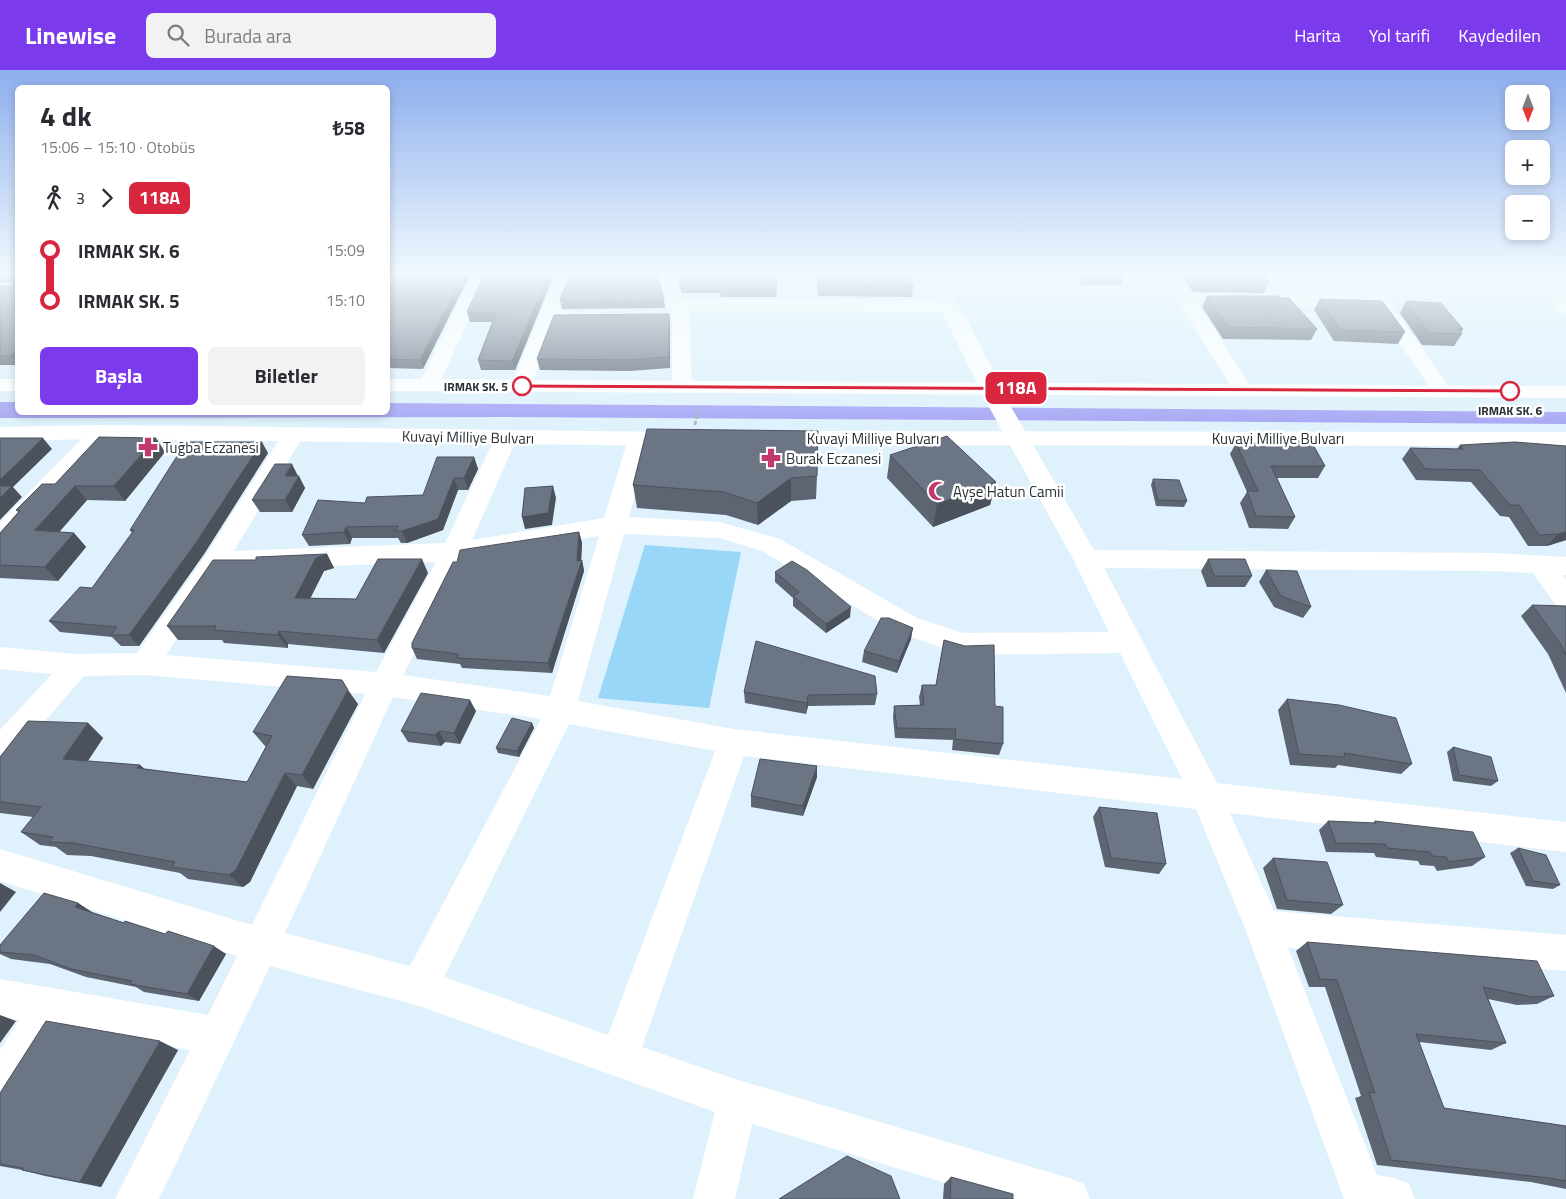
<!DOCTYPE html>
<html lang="tr">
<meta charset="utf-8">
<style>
body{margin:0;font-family:"Titillium Web",sans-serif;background:#f2f2f3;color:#2b2b33;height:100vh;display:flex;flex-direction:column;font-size:19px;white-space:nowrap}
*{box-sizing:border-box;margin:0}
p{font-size:16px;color:#7c7c81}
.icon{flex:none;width:28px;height:28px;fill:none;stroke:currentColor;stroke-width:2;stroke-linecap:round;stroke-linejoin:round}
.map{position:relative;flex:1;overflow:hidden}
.side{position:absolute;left:15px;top:15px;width:375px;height:330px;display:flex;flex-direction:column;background:#fff;border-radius:8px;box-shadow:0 2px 8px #0003}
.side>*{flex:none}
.badge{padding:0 10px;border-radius:8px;font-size:18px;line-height:32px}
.needle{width:32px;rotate:180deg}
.tools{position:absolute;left:1505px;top:15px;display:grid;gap:10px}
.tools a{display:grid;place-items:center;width:45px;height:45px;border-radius:8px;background:#fff;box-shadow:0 2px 8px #0003;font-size:25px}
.map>.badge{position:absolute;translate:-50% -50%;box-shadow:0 0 0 2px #fff}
.legs{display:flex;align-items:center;gap:8px;height:55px;padding:0 25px;font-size:16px}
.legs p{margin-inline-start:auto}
.overview{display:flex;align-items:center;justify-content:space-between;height:85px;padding:0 25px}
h1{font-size:28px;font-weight:700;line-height:38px}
.action{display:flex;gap:10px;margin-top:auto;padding:10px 25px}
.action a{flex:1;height:58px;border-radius:8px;background:#7c3aed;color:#fff;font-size:20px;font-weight:700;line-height:58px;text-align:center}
.action a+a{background:#f2f2f3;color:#2b2b33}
ul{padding:0 25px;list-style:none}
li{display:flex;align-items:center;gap:18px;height:50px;font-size:19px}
li i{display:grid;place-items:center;width:8px;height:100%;margin:0 6px;background:currentColor}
li i::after{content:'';width:12px;height:12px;margin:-6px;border:4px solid;border-radius:50%;background:#fff}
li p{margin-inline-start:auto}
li:first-child i{background:linear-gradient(#0000 50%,currentColor 0)}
li:last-child i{background:linear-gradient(currentColor 50%,#0000 0)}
header{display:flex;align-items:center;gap:30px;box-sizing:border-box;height:70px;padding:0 25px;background:#7c3aed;color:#fff}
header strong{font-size:24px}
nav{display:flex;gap:28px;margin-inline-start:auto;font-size:18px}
.search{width:350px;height:45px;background:#f2f2f3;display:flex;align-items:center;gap:12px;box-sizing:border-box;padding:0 18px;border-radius:8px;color:#7c7c81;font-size:19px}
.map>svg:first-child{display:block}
.green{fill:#98d7f8}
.water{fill:#a5a4f4}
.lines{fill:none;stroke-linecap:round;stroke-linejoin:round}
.path{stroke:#a4b4bc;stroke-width:2.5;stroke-dasharray:4 2;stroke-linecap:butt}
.minor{fill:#fff;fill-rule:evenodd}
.major{fill:#fff;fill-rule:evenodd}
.wall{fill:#5c6571}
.shaded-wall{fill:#4b525c}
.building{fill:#6b7583;stroke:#4b525c}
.line-1{fill:#d7263d;stroke:#fff}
.stop-1-dot{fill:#fff;stroke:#d7263d;stroke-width:2.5}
.labels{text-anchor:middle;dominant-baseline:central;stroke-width:5;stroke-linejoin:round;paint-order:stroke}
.far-stop-label{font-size:12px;font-weight:bold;fill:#293135;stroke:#fff;text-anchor:end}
.street-label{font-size:15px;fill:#293135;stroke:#fff}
.poi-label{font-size:15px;fill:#293135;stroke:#fff;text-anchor:start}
</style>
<header>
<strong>Linewise</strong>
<div class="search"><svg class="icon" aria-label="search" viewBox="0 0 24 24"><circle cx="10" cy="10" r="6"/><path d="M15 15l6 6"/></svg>Burada ara</div>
<nav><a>Harita</a><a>Yol tarifi</a><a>Kaydedilen</a></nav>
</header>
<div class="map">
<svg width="1566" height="1129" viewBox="0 0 1566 1129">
<rect width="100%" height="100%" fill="#def1fc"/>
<!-- green -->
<polygon class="green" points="645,475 741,482 709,638 598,628"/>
<!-- water -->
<polygon class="water" points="0,332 17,332 18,342 388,342 388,333 1566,342 1566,354 508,347 0,348"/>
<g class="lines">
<!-- path -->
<polyline class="path" points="695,355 699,337"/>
<!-- minor -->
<g class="minor">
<polygon points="388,205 398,205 394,212 388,213"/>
<polygon points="471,205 489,205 439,315 436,319 429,321 422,319 419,315"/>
<polygon points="555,205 573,205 559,241 597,243 599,247 597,251 555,253 531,316 528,320 521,322 514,320 511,316"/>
<path d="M657,205H675L682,229L936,230L920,205H938L970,255L1011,337L1094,480L1493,483L1566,487V505H1562L1566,510V540L1557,537L1533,503L1493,501L1104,498L1217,713L1566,752V782L1230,743L1274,841L1566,865V901L1288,878L1377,1105L1394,1108L1409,1114L1415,1129H1344L1245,858L1196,739L744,686L642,977L738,1010L1069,1108L1084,1114L1090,1129H998L752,1054L735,1129H693L715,1042L419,936L270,896L159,1129H115L190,980L58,957L14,1030L0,1036V980L19,950L0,947V909L208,945L237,886L0,811V779L252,855L365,624L145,605L84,606L11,690L0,694V660L52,604L0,599V577L77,584L137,583L206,485L285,360L293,358L301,360L304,365L234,481L445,473L495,368L498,363L506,361L514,363L517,368L472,470L604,448L628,369L631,364L639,362L647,364L650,369L629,447L720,452L780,469L917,548L963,563L1109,562L1073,489L989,337L942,242L687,241L690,246L692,317L689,321L682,323L675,321L672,317V246L665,235ZM624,464L720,468L762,481L897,562L962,585L1120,583L1182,709L734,659L578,631ZM599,466L550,626L403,605L463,489ZM436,492L376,602L166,585L222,500ZM393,627L541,649L410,896L285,863ZM569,654L715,681L608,965L444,907Z"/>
<polygon points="1162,205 1180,205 1192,224 1356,225 1363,227 1365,231 1363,235 1356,237 1199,235 1253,320 1250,324 1243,326 1236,324 1233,320"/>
<polygon points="1353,205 1371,205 1452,321 1449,325 1442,327 1435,325"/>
<polygon points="1539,206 1551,206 1566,225 1566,244 1559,242 1539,214 1536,210"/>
<polygon points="101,355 109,357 112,362 109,367 9,473 0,476 0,452 93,357"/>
</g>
<!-- major -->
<g class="major">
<rect x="0" y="309" width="18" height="12"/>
<polygon points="388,309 1566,316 1566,328 388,321"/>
<polygon points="101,355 681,362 689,364 692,369 689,374 681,376 101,369 0,371 0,357"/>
<polygon points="781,361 1566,362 1566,376 781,375 773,373 770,368 773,363"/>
</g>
</g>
<!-- wall -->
<g class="wall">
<polygon points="0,205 18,205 18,295 0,295 0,216 13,216 13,213 0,213"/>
<polygon points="396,205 423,299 388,298 388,220"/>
<polygon points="484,205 554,205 515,300 481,300 478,290 493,252 470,252 467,242"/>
<polygon points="677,205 776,205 777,227 721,227 720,223 682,223"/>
<polygon points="816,205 908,205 913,217 912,227 818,226"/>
<polygon points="1077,205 1124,205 1121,215 1082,215"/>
<polygon points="1182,205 1264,205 1269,211 1264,223 1193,222"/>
<polygon points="1207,226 1280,228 1317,259 1311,270 1223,269 1202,237"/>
<polygon points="664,229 665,238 562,239 560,230"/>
<polygon points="1320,229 1405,262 1398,274 1334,271 1314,240"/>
<polygon points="1406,231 1463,259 1461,263 1462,264 1454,276 1422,275 1400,243"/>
<polygon points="670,254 670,298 630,301 540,300 537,289"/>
<polygon points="1278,370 1325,396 1318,408 1277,408 1295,447 1288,459 1249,458 1240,433 1247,422 1230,384 1236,373 1276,373"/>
<polygon points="1460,375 1566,376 1566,470 1547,476 1528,476 1509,447 1500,446 1471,412 1416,410 1402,389 1410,378 1457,379"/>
<polygon points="165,382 125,431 87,430 59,462 74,463 86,477 58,511 0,508 0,463 18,442 16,440 55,414"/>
<polygon points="268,383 204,484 139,576 121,576 112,567 60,562 49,551 92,518 132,463 130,460"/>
<polygon points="890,385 996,412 990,435 933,457 887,408"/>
<polygon points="474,387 478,399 468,420 458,420 443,460 407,473 401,473 398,468 352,468 350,474 309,476 302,465 365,433 423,425"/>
<polygon points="298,406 305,418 292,442 260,442 252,430"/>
<polygon points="817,406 816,429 791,431 758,455 726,445 637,438 633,415"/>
<polygon points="1153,409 1187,431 1184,437 1156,436 1151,415"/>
<polygon points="579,462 582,473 581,490 582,490 584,501 552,603 462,598 460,594 417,589 412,578 457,492"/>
<polygon points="327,484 334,498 324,501 310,528 356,529 428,503 384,583 288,574 288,578 224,573 222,570 178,570 167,556 256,490"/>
<polygon points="1208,489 1252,506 1245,517 1207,517 1201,501"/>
<polygon points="1266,500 1311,537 1303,548 1274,537 1259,512"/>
<polygon points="775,502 850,547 826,563 793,536 793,528 775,512"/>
<polygon points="1532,535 1566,536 1566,623 1548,584 1521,546"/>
<polygon points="911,569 897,603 862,592 864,581"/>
<polygon points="944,570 995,636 1003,674 999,685 952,680 953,670 895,668 893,647 894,636 920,635 919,627 922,615 936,615"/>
<polygon points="744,622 877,624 875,635 808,636 806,644 745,633"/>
<polygon points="1287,629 1412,694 1401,704 1338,695 1335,698 1290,695 1278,640"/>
<polygon points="358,634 313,719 297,716 250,812 243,817 188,809 180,803 91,786 67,785 56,777 40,775 21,762 33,747 0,743 0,687 88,653 103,668 88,691 140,695 144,699 247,712 266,676 265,676 253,662"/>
<polygon points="476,641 460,674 445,672 441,676 408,672 401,661"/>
<polygon points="532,653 534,658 519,687 498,683 496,678"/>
<polygon points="1453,677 1498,711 1491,716 1453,711 1447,682"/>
<polygon points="817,707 803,746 751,737 751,726"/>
<polygon points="1099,737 1166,794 1159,804 1105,797 1093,747"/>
<polygon points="1328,751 1373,753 1375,751 1485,787 1472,796 1437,801 1434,796 1420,795 1418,791 1376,787 1374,783 1326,782 1319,760"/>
<polygon points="1518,778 1560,815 1553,819 1526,816 1510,783"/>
<polygon points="1273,788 1343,835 1331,844 1277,839 1263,798"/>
<polygon points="78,833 91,842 124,853 226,884 199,931 144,922 136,917 86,907 50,894 11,889 0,884 0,875"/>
<polygon points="1307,872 1554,926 1537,934 1517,935 1488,929 1506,973 1491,980 1419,972 1444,1038 1566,1056 1566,1119 1531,1112 1377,1095 1355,1028 1361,1026 1325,917 1309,917 1296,881"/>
<polygon points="178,980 101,1117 45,1106 22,1100 0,1096 0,1023"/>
<polygon points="951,1107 1013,1129 943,1129 944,1114"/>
</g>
<!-- shaded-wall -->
<g class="shaded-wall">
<polygon points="463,205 470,205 423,299 420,290"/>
<polygon points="548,205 554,205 515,300 512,291"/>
<polygon points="669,244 670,254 670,298 669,287"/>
<polygon points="18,280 18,294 11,286"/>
<polygon points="43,368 52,379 13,417 22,427 0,450 0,410"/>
<polygon points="156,368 165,382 125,431 114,416"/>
<polygon points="262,372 268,383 204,484 139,576 129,565"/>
<polygon points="474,387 478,399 468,420 464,408"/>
<polygon points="292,394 298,406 285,406"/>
<polygon points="299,406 305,418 292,442 285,430"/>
<polygon points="454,408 458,420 443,460 407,473 402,461"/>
<polygon points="791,408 791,431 758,455 757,433"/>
<polygon points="996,412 990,435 933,457 937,434"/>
<polygon points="75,416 87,430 48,475 35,460"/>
<polygon points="553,416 556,428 552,455 525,459 522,447"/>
<polygon points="346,457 352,468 350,474 344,462"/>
<polygon points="579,462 582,473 581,493 582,490 584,501 552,603 548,593 577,491"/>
<polygon points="1566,462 1566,470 1547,476 1558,464"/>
<polygon points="74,463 86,477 58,511 45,497"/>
<polygon points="327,484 334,498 324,501 304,541 295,528 316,488"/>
<polygon points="422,489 428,503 384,583 377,570"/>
<polygon points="851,537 850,547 826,563 826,554"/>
<polygon points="913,558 911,569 897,603 899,591"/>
<polygon points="279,561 288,574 288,578 278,565"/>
<polygon points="348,620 358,634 313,719 302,705"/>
<polygon points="808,625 808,636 806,644 807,633"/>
<polygon points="470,630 476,641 460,674 454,663"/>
<polygon points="88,653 103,668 80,702 63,689"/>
<polygon points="532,653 534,658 519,687 517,681"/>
<polygon points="439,661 445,672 441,676 435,665"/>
<polygon points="140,695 155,708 137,698"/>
<polygon points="817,696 817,707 803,746 803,736"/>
<polygon points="285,703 297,716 250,812 243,817 229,805"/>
<polygon points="0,813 16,822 0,842"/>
<polygon points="78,833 92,842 89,846 75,837"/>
<polygon points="214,876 226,884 199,931 187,924"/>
<polygon points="0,945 16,951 0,973"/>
<polygon points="160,971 178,980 101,1117 80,1112"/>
</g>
<!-- building -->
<g class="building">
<polygon points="13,205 18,205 18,280 11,286 0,286 0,216 13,216"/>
<polygon points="396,205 463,205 420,290 388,289 388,220"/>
<polygon points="484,205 548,205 512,291 478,290 496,243 467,242"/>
<polygon points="569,205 657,205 664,229 560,230"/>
<polygon points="679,205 776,205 777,218 720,218 720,214 681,214"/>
<polygon points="818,205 908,205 913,217 818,216"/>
<polygon points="1194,205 1264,205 1269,211 1197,211"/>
<polygon points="1207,226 1278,226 1280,228 1289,228 1317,259 1228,257"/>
<polygon points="1320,229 1382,231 1405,262 1340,260"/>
<polygon points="1406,231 1441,233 1463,259 1458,259 1462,264 1429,263"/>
<polygon points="669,244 669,287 628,290 537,289 554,245"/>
<polygon points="647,359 818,361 817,406 791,408 757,433 724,422 633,415"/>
<polygon points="947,366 996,412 937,434 890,385"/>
<polygon points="99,367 156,368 114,416 75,416 35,460 74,463 45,497 0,495 0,463 20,441 16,440 42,414 55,414"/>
<polygon points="0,368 43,368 0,410"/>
<polygon points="1278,370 1311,371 1325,396 1271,396 1295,447 1256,446 1247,421 1258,421 1236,373 1279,373"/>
<polygon points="186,372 262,372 196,473 129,565 111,565 117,557 49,551 80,517 92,518 134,460 130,460"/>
<polygon points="1515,372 1566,376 1566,462 1558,464 1539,465 1519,435 1510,435 1480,400 1425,399 1410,378 1463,379 1460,375"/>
<polygon points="437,387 474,387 464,408 454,408 438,449 402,461 395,461 398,456 346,457 344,462 302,465 318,430 365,433 367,427 423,425"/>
<polygon points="275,394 292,394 285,406 299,406 285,430 252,430"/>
<polygon points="1153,409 1179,410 1187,431 1158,430"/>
<polygon points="0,416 12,416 0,428"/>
<polygon points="553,416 548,443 522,447 525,418"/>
<polygon points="579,462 577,491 582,490 548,593 457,588 458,584 412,578 412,573 453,492 457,492 460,480"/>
<polygon points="327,484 316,488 295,528 356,529 378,489 422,489 377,570 279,561 278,565 214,560 216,556 167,556 213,490 256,490 256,487"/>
<polygon points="1208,489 1245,489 1252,506 1214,506"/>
<polygon points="792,491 807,500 851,537 826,554 793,526 799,522 775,502"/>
<polygon points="1266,500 1297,501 1311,537 1281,526"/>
<polygon points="1532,535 1566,536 1566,585 1560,573"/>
<polygon points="881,548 889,548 913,558 899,591 864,581"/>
<polygon points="944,570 965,576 994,575 995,636 1003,637 1003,674 955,669 956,659 897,658 894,636 924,635 922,615 936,615"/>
<polygon points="756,571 875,606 877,624 808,625 807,633 744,622"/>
<polygon points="287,606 342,610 348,620 302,705 285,703 236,800 229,805 172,797 175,792 73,773 49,772 53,767 21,762 41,737 0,732 0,687 28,651 88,653 63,689 140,695 137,698 247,712 272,666 253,662"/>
<polygon points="421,623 470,630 454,663 439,661 435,665 401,661"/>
<polygon points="1287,629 1339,635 1396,648 1412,694 1344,683 1345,687 1299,684"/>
<polygon points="512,648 532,653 517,681 496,678"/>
<polygon points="1453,677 1491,687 1498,711 1459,705"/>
<polygon points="760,689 817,696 803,736 751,726"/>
<polygon points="1099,737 1157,743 1166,794 1111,788"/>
<polygon points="1328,751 1376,753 1375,751 1473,762 1485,787 1449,792 1446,787 1432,786 1430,782 1387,778 1385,774 1336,773"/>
<polygon points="1518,778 1546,785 1560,815 1533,811"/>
<polygon points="1273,788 1327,792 1343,835 1287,830"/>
<polygon points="44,823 78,833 75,837 124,853 125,851 165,864 168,861 214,876 187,924 130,914 132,911 71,899 34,885 0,882 0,875"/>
<polygon points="1307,872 1537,891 1554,926 1532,927 1483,917 1506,973 1416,964 1444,1038 1566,1056 1566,1111 1549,1108 1391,1090 1369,1022 1375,1023 1337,910 1320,909"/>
<polygon points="46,951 160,971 80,1112 22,1100 23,1098 0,1094 0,1023"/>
<polygon points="847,1086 891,1106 900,1129 779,1129"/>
<polygon points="951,1107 1013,1124 1013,1129 950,1129"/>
</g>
<!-- sky -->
<linearGradient id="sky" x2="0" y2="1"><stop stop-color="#8daeed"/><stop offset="0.56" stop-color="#f0f9fe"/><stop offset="1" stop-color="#f0f9fe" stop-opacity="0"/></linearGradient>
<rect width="1566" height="364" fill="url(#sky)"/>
<!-- line-1 -->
<polygon class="line-1" points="522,314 1510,319 1514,321 1510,323 519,318 518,316"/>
<!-- icons -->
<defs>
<symbol id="pharmacy-bare" viewBox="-9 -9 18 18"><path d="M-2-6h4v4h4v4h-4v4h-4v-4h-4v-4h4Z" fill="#c3386d" stroke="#fff" stroke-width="2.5" paint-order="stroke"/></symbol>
<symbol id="mosque-bare" viewBox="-9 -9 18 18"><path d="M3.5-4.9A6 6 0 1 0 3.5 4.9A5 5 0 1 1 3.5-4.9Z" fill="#c3386d" stroke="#fff" stroke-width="2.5" paint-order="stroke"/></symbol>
</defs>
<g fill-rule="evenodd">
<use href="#pharmacy-bare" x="134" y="363" width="28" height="28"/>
<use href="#pharmacy-bare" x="757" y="374" width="28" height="28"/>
<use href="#mosque-bare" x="924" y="407" width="28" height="28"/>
</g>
<!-- markers -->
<g class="stop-1-dot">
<circle cx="522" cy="316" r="9"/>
<circle cx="1510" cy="321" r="9"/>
</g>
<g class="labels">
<!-- far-stop labels -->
<g class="far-stop-label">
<text x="508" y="316">IRMAK SK. 5</text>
<text x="1510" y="340" text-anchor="middle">IRMAK SK. 6</text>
</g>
<!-- street labels -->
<g class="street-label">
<text transform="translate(468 367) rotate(1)">Kuvayi Milliye Bulvarı</text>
<text x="873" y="368">Kuvayi Milliye Bulvarı</text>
<text x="1278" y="368">Kuvayi Milliye Bulvarı</text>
</g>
<!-- poi labels -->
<g class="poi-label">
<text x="163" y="377">Tuğba Eczanesi</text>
<text x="786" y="388">Burak Eczanesi</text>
<text x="953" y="421">Ayşe Hatun Camii</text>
</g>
</g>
</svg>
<div class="tools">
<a><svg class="needle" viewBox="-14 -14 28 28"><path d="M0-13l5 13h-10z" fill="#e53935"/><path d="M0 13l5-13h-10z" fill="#7c7c81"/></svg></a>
<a>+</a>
<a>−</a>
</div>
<b class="badge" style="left:1016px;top:318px;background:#d7263d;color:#fff">118A</b>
<section class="side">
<div class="overview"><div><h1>4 dk</h1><p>15:06 – 15:10 · Otobüs</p></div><b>₺58</b></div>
<div class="legs"><svg class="icon" aria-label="walk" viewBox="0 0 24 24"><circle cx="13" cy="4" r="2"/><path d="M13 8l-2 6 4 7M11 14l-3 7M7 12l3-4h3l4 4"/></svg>3<svg class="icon" aria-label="forward" viewBox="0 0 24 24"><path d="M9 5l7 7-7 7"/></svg><b class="badge" style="background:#d7263d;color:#fff">118A</b></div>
<ul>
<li><i style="color:#d7263d"></i><b>IRMAK SK. 6</b><p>15:09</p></li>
<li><i style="color:#d7263d"></i><b>IRMAK SK. 5</b><p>15:10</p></li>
</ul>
<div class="action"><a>Başla</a><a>Biletler</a></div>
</section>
</div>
